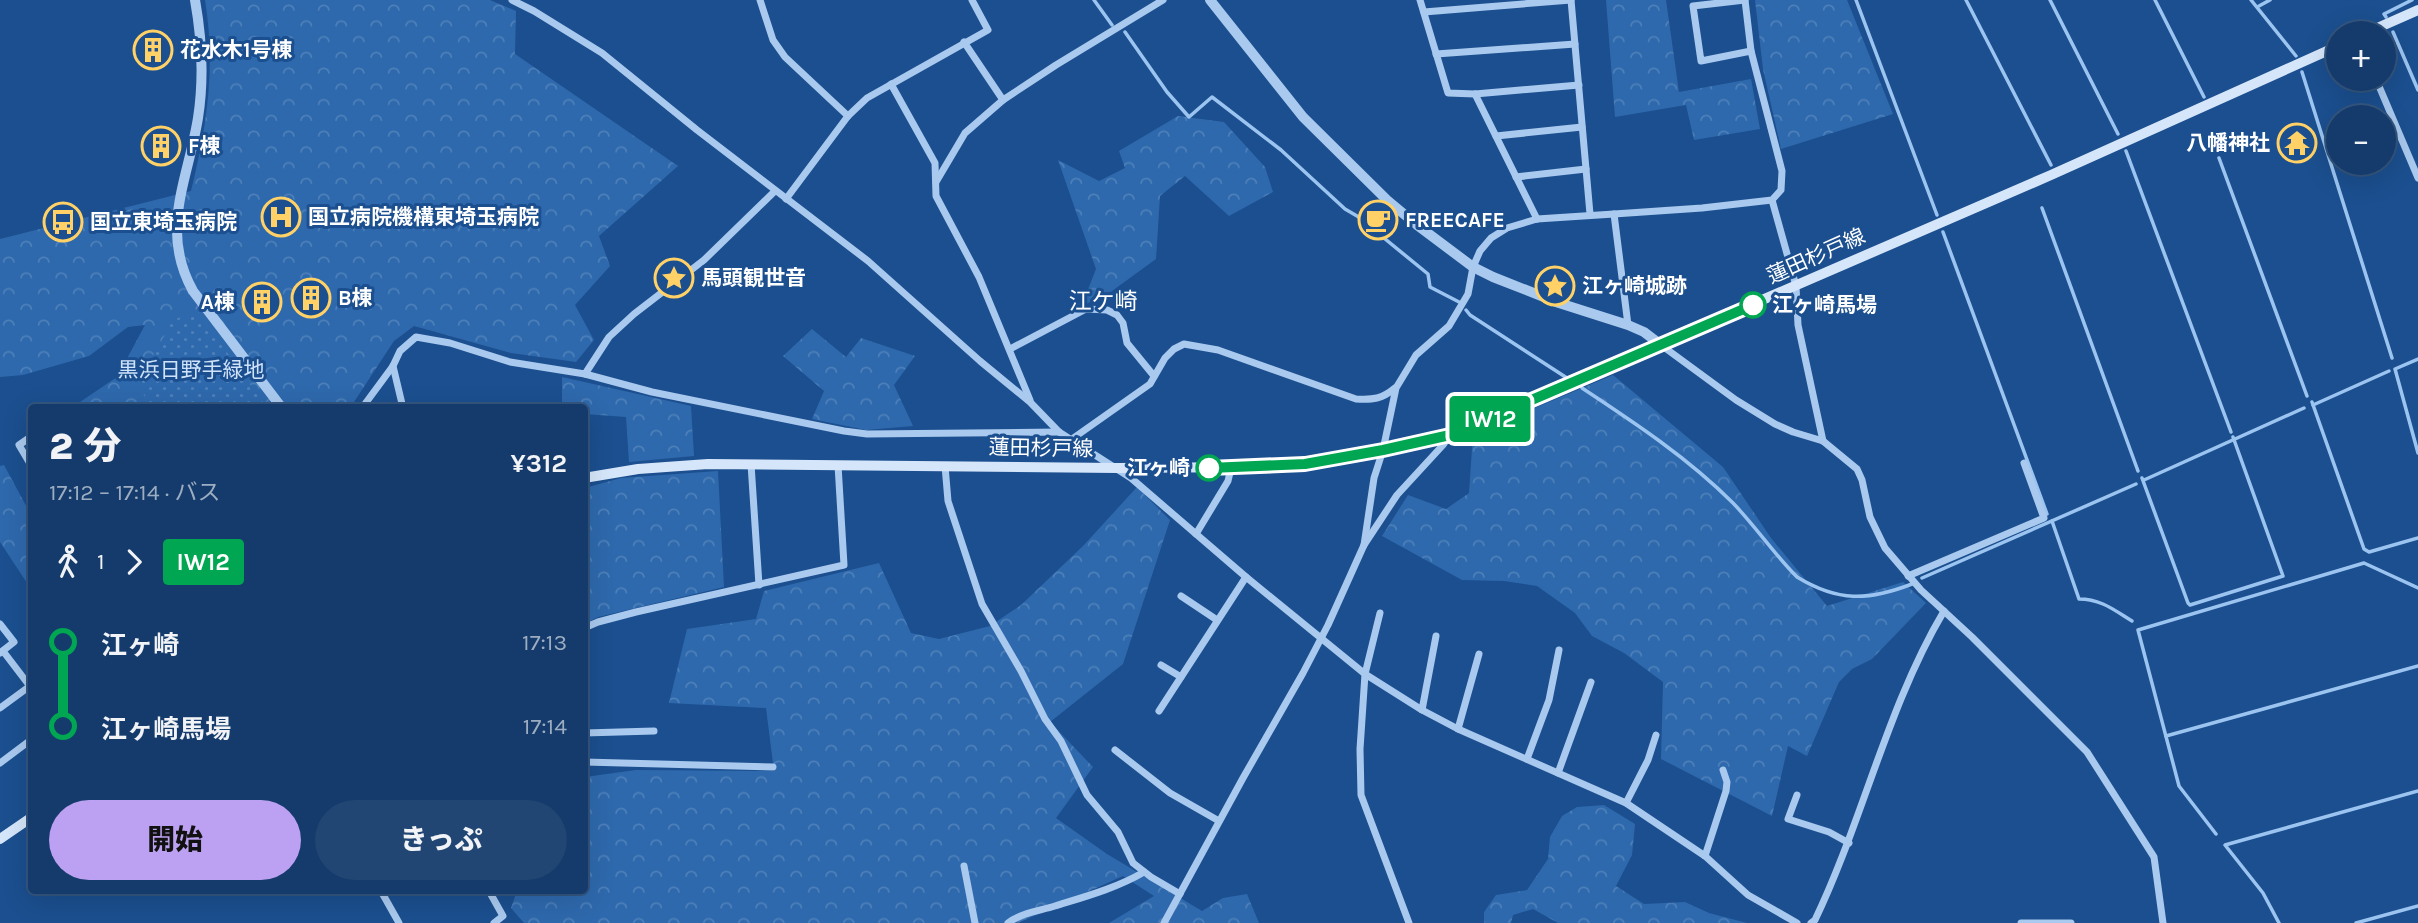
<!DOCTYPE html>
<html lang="ja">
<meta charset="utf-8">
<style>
body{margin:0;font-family:Karla,"Noto Sans JP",sans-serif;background:#214673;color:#f1f3f6;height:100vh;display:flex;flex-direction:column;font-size:26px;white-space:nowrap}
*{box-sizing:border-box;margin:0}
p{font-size:23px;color:#9dadc1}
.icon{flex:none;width:38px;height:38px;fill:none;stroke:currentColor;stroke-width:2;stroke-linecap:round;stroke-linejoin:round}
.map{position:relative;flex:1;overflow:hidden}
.sheet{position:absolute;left:28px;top:404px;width:560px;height:490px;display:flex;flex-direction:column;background:#143b6b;border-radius:7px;box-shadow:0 7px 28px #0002,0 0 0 2px #33557e}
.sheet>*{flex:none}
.badge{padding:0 14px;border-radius:5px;font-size:24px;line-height:46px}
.buttons{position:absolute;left:2326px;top:21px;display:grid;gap:14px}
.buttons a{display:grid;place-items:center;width:70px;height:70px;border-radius:50%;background:#143b6b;box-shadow:0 7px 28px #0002,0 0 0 2px #33557e;font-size:35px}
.map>.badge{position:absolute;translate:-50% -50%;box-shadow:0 0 0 4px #fff}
.legs{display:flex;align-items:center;gap:10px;height:77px;padding:0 21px;font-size:23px}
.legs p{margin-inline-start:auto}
.summary{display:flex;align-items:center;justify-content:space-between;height:119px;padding:0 21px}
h1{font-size:38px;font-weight:800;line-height:52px}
.cta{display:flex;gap:14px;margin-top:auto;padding:14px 21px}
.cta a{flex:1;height:80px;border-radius:42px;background:#bca0f2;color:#111;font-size:28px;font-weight:800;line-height:80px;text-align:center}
.cta a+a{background:#214673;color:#f1f3f6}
ul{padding:0 21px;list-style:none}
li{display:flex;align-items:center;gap:24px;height:84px;font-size:26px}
li i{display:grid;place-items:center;width:10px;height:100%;margin:0 9px;background:currentColor}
li i::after{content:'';width:18px;height:18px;margin:-9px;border:5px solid;border-radius:50%;background:#143b6b}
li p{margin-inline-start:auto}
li:first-child i{background:linear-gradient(#0000 50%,currentColor 0)}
li:last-child i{background:linear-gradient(currentColor 50%,#0000 0)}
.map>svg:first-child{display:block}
.forest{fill:url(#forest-crowns)}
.garden{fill:url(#garden-dots)}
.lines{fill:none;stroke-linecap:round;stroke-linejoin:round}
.stream{stroke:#9cc4f0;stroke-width:3.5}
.minor{stroke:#a9c9ee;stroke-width:7}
.tertiary{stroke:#a9c9ee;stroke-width:10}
.secondary{stroke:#d6e6fa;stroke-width:10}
.line-1-casing{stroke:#fff;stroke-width:16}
.line-1{stroke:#00a651;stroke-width:10}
.stop-1-dot{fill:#fff;stroke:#00a651;stroke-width:3.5}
.labels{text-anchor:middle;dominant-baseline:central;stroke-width:6;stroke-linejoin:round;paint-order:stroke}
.poi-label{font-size:21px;font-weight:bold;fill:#fff;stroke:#1b4f8f;text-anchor:start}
.street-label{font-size:21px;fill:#fff;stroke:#1b4f8f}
.stop-label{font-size:21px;font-weight:bold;fill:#fff;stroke:#1b4f8f;text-anchor:start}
.park-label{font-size:21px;fill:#cfe3fa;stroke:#1b4f8f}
.neighbourhood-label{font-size:23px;fill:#fff;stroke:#1b4f8f}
</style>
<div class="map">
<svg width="2418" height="923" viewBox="0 0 2418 923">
<defs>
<pattern id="forest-crowns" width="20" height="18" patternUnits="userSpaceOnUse" patternTransform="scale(1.75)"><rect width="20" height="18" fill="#2e69ad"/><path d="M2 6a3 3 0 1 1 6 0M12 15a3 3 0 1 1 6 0" fill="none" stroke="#4d80b9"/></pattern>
<pattern id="garden-dots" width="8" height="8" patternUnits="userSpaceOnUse" patternTransform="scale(1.75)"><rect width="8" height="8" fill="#2e69ad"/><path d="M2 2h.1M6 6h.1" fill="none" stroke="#4d80b9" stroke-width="1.8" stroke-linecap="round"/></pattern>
</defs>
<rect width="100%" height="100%" fill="#1b4f8f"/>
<!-- forest -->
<g class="forest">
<path d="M205,0H490L516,11L515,54L678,166L599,236L610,266L575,305L594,340L576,362L511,353L414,326L394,341L350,408H83L80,402L117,377L145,325L128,327L89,356L23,375L0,377V239L191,191C207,125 216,68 205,0Z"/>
<polygon points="1606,0 1666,0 1679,92 1751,79 1760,129 1694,140 1686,105 1615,117"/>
<polygon points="1755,0 1847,0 1893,114 1781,149 1763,69"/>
<polygon points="1178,116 1224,122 1265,167 1273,192 1229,216 1185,176 1160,196 1156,259 1112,291 1074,310 1087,292 1096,269 1058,160 1099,181 1125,168 1119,151"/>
<polygon points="812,329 846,357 861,338 915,356 894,385 913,426 866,430 812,419 824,391 783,356"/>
<polygon points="1613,375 1723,467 1771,538 1827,606 1903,582 1926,603 1872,659 1852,669 1839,682 1807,756 1788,746 1772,816 1661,759 1663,682 1624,653 1592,636 1575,613 1537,586 1504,581 1462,580 1382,536 1408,495 1446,509 1469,493 1473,434"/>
<polygon points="562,377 691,406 694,456 629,462 626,417 585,414 584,408 562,408"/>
<polygon points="4,465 31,515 31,589 0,542 0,466"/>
<polygon points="718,471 724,587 598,617 585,624 585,488 621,478"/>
<polygon points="1137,487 1170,520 1123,664 1050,722 1093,767 1056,818 1107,854 1202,911 1223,898 1247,894 1259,923 1109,923 1154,896 1123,876 1018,923 524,923 511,908 517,891 584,891 585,777 636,770 774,771 766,708 669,703 687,629 756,619 764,591 879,563 911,633 939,639 990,626 1021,605 1084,545"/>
<polygon points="1604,805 1635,824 1632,855 1616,886 1644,904 1685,902 1709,913 1747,923 1558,923 1533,909 1513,915 1511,923 1484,923 1484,912 1496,895 1527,890 1548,859 1550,837 1562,816 1577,807"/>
</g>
<!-- garden -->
<polygon class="garden" points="196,309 267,408 151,408 137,382 168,330 168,323"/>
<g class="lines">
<!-- stream -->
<g class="stream">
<polyline points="1094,0 1112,25"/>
<polyline points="1856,0 1937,215"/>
<polyline points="1966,0 2051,165"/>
<polyline points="2050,0 2118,134"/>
<polyline points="2155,0 2204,97"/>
<polyline points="2251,0 2296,56"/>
<polyline points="2259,6 2270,0"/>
<polyline points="2386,17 2384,14 2412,0"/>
<polyline points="1125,32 1167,92 1189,117 1212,97 1281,150 1345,209 1357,216 1428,274 1430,287 1461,303"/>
<polyline points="2393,32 2418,90"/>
<polyline points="2302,72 2392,358"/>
<polyline points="2126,151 2231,432"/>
<polyline points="2219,158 2307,396"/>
<polyline points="2042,208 2138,471"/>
<polyline points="1943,232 2047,514"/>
<polyline points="1466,310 1470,315 1567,378"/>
<polyline points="2418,359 2395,369 2418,453"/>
<path d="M1582,388C1635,423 1688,458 1733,503C1756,527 1774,554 1797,577C1838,602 1868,601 1912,584"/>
<polyline points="2312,402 2364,549 2369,552 2418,538"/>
<polyline points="2313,405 2389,371"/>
<polyline points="2142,478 2188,603 2190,605 2283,576 2233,437"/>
<polyline points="2144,480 2304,408"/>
<path d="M2052,521L2079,599C2101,599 2114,610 2132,621"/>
<polyline points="1922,578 2136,484"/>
<polyline points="2166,736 2418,666"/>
<polyline points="2216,834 2179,786 2138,630 2364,563 2418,588"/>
<polyline points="2279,923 2263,893 2225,845 2418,791"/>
<polyline points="2356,923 2418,906"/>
</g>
<!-- minor -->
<g class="minor">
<polyline points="512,0 534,11 602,53 697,130 868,261 980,361 1030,402 1059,432 1131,478 1246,577 1365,674 1422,710 1458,729 1626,803 1705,856 1748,895 1797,923"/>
<polyline points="760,0 773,40 785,57 848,116"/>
<polyline points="1420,0 1448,93 1475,94 1579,85"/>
<polyline points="1571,0 1590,214"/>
<polyline points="1745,0 1693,6 1701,61 1751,51"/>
<polyline points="1424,12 1571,0"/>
<polyline points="964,42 1003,100"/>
<polyline points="1436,54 1575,44"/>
<polyline points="2376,79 2418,178"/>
<polyline points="891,84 935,163 936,196 979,277 1030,400"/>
<polyline points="1475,94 1537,219"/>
<polyline points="1496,136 1582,127"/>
<polyline points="1516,177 1586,169"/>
<polyline points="936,182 965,133 1003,100 1056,65 1163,0"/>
<polyline points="786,199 848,116 867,98 988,30 972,0"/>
<polyline points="1772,200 1796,286 1798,325 1823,441"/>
<polyline points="1614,214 1702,208 1772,200 1781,190 1782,171 1751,51 1745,0"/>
<polyline points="1661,345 1736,400 1775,424 1793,432 1823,441 1857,469 1862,480 1870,517 1885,548 1921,590 1972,637 2087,752 2154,857 2163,923"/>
<polyline points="1010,349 1086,309 1107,310 1117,315 1123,323 1127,343 1154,376"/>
<polyline points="393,366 403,408"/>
<polyline points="585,374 609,337 634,314 704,260 775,191"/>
<polyline points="362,408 393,366 400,351 416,337 450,343 510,362 585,374 652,392 844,431 867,434 1059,432"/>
<polyline points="32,436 19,445 32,467"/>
<path d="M1072,439L1150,384L1165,358L1174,349L1184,344L1218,350L1356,399C1373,400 1382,399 1395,388"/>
<polyline points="751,464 759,585"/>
<polyline points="945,466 948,501 982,604 1021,671 1045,719 1061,741 1087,795 1118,832 1133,863 1151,877 1180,894"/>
<polyline points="1196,534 1228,481 1231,468"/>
<polyline points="1364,545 1374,478 1383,450 1396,388 1416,355 1449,326 1468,294 1473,267 1480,251 1491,238 1507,228 1537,219 1614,214 1628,325"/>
<polyline points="1908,576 2044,518 2024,463"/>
<polyline points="1181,596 1217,620"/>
<polyline points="1380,613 1365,674 1360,749 1361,795 1409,923"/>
<polyline points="0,624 14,642 0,653"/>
<polyline points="584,628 598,622 636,612 844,565 838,465"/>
<polyline points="3,651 32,689"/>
<polyline points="1161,665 1181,677"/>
<polyline points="0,708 30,686"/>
<polyline points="1422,710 1436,636"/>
<polyline points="1159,711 1246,577"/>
<polyline points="1458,729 1479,654"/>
<polyline points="584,733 654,731"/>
<polyline points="1115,750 1170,793 1219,821"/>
<polyline points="1527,759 1549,700 1559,650"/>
<polyline points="584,762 773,767"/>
<polyline points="0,763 32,739"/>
<polyline points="1558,773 1591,682"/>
<polyline points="1797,795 1788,819 1829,832 1849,843"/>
<polyline points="1626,803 1648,760 1656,735"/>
<polyline points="1705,856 1726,791 1727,782 1723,770"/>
<polyline points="964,866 975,923"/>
<polyline points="381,891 399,923"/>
<polyline points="489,891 503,916 494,923"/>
<path d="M1008,923C1021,913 1039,911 1055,906C1084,897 1117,888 1144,872"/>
<polyline points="1164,923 1243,778 1303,673 1328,625 1364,545 1397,495 1443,445 1450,435"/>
<path d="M1811,923L1815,920C1863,820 1887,707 1944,611"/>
<polyline points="2021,923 2071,923"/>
</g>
<!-- tertiary -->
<g class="tertiary">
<path d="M195,0C202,39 204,79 198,118C188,180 159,230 193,291L282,408"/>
<polyline points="1210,0 1303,117 1387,200 1417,225 1473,267 1493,277 1559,303 1628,325 1644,332 1661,345"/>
</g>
<!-- secondary -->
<g class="secondary">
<polyline points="2366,33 2418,10"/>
<polyline points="584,478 638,469 708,464 1117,468 1257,467 1337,459 1450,435 2051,175 2338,46"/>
<polyline points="0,839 32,817"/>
</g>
</g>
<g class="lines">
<defs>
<polyline id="line-1" points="1209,468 1305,464 1383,450 1450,435 1753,305"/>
</defs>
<!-- line-1 casing -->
<use href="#line-1" class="line-1-casing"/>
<!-- line-1 -->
<use href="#line-1" class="line-1"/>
</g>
<!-- icons -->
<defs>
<symbol id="building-ring" viewBox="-11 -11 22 22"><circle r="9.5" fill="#1b4f8f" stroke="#ffd166" stroke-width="1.5"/><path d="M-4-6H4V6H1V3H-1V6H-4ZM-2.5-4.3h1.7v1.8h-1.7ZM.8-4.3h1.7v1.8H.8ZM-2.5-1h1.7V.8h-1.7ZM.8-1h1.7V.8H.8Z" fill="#ffd166"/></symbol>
<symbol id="temple-ring" viewBox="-11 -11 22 22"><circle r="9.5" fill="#1b4f8f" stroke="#ffd166" stroke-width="1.5"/><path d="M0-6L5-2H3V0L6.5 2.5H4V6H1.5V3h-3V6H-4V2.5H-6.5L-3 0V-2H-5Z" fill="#ffd166"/></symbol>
<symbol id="hospital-ring" viewBox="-11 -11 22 22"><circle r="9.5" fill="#1b4f8f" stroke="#ffd166" stroke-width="1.5"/><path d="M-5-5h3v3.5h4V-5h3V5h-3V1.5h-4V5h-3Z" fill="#ffd166"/></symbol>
<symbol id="cafe-ring" viewBox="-11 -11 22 22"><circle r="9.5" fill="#1b4f8f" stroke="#ffd166" stroke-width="1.5"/><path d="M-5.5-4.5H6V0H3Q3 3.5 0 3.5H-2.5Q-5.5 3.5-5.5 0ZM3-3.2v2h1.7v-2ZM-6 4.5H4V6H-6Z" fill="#ffd166"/></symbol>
<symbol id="bus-ring" viewBox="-11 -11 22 22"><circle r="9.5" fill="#1b4f8f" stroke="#ffd166" stroke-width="1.5"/><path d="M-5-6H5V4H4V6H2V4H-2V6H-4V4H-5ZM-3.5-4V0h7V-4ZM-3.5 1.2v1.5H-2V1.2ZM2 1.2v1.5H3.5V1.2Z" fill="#ffd166"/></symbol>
<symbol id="sight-ring" viewBox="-11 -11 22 22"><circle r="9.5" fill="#1b4f8f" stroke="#ffd166" stroke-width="1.5"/><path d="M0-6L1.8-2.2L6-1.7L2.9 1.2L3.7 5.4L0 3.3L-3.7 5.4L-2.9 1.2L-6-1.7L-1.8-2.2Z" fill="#ffd166"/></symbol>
</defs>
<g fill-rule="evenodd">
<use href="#building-ring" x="131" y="28" width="44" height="44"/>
<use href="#temple-ring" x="2275" y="121" width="44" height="44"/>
<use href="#building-ring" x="139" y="124" width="44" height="44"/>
<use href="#hospital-ring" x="259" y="195" width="44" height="44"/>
<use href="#cafe-ring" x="1356" y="198" width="44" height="44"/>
<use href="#bus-ring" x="41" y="200" width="44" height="44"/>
<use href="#sight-ring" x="652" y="256" width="44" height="44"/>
<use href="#sight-ring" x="1533" y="264" width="44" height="44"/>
<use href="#building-ring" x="289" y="276" width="44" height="44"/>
<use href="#building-ring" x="240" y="280" width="44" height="44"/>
</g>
<!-- markers -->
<g class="stop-1-dot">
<circle cx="1753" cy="305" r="12"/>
<circle cx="1209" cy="468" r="12"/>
</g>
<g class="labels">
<!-- poi labels -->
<g class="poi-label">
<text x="180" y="50">花水木1号棟</text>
<text x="2270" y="143" text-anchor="end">八幡神社</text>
<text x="188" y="146">F棟</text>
<text x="308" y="217">国立病院機構東埼玉病院</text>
<text x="1405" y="220">FREECAFE</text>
<text x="90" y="222">国立東埼玉病院</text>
<text x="701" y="278">馬頭観世音</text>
<text x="1582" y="286">江ヶ崎城跡</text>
<text x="338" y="298">B棟</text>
<text x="235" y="302" text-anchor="end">A棟</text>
</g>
<!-- street labels -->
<g class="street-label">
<text transform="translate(1816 256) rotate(-24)">蓮田杉戸線</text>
<text transform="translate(1041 448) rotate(1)">蓮田杉戸線</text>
</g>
<!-- stop labels -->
<g class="stop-label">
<text x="1772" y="305">江ヶ崎馬場</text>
<text x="1190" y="468" text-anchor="end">江ヶ崎</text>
</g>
<!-- park labels -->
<g class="park-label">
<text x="191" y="370">黒浜日野手緑地</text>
</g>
<!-- neighbourhood labels -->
<g class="neighbourhood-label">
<text x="1103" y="301">江ケ崎</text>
</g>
</g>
</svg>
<div class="buttons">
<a>+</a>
<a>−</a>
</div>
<b class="badge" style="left:1490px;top:419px;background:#00a651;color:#fff">IW12</b>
<section class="sheet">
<div class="summary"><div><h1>2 分</h1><p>17:12 – 17:14 · バス</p></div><b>¥312</b></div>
<div class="legs"><svg class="icon" aria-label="walk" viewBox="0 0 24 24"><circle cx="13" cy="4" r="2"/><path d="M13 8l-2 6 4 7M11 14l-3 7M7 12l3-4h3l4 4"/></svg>1<svg class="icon" aria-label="forward" viewBox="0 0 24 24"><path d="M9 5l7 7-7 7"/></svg><b class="badge" style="background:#00a651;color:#fff">IW12</b></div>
<ul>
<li><i style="color:#00a651"></i><b>江ヶ崎</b><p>17:13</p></li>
<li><i style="color:#00a651"></i><b>江ヶ崎馬場</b><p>17:14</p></li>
</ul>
<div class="cta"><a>開始</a><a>きっぷ</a></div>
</section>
</div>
